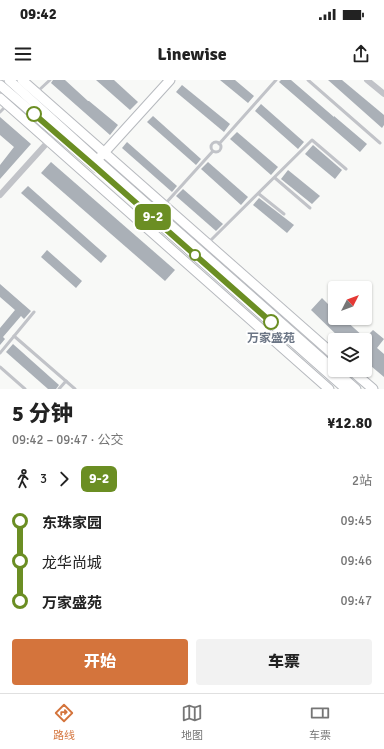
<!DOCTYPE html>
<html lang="zh">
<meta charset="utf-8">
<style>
body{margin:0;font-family:Signika,"Noto Sans SC",sans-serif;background:#f2f2f2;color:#222;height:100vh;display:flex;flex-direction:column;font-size:15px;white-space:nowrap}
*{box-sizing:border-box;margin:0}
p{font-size:13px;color:#767676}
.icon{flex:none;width:22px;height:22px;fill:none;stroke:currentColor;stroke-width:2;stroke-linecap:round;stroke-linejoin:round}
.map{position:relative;height:309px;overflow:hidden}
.sheet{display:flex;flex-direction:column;background:#fff;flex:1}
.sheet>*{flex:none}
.badge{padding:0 8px;border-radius:6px;font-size:14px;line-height:26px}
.needle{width:26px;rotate:48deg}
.controls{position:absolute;left:328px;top:201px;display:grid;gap:8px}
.controls a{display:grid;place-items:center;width:44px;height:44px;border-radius:4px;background:#fff;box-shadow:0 1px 3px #0004;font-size:20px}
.map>.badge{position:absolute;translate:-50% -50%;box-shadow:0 0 0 2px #fff}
.legs{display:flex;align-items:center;gap:6px;height:44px;padding:0 12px;font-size:13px}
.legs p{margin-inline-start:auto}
.summary{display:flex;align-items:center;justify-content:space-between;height:68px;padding:0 12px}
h1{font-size:22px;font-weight:800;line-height:30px}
.button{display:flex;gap:8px;margin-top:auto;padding:8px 12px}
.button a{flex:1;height:46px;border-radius:4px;background:#d4743c;color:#fff;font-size:16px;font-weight:800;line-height:46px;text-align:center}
.button a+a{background:#f2f2f2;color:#222}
ul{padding:0 12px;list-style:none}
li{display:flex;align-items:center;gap:14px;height:40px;font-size:15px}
li i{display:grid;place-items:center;width:6px;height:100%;margin:0 5px;background:currentColor}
li i::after{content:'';width:10px;height:10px;margin:-5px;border:3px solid;border-radius:50%;background:#fff}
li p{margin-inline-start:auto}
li:first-child i{background:linear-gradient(#0000 50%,currentColor 0)}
li:last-child i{background:linear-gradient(currentColor 50%,#0000 0)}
.status{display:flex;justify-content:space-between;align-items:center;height:28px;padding:0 20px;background:#fff;direction:ltr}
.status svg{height:11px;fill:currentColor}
header{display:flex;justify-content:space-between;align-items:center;height:52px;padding:0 12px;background:#fff;font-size:18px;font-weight:800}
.tabs{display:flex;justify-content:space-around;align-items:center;height:56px;border-top:1px solid #e0e0e0;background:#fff;font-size:11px;color:#767676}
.tabs a{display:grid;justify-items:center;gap:2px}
.tabs .on{color:#d4743c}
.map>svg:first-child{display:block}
.building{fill:#aab0b7}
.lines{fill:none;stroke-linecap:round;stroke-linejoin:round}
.secondary-casing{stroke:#b6b9be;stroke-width:11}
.lane{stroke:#c1c3c8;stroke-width:3}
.street{stroke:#c1c3c8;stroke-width:6}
.secondary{stroke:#fff;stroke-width:9}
.line-1-casing{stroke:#fff;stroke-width:9}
.line-1{stroke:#6b8e23;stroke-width:6}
.stop-1-dot{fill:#fff;stroke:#6b8e23;stroke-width:2}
.labels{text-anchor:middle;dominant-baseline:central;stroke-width:4;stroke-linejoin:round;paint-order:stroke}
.stop-label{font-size:12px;font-weight:bold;fill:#6b7585;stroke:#fff}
</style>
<div class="status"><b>09:42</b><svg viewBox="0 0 49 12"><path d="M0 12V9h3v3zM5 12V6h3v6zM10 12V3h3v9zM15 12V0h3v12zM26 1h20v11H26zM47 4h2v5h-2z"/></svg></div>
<header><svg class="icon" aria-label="menu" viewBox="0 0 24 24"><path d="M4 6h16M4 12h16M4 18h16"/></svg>Linewise<svg class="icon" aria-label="share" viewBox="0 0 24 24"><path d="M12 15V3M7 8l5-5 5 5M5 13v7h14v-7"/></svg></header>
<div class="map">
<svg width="384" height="309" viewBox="0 0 384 309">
<rect width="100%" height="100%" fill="#f8f9f7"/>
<!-- building -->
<g class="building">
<polygon points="53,0 65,0 88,21 89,21 118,45 110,55 51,3"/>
<polygon points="96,0 114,0 138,22 130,30"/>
<polygon points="220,0 235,0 254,16 248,23"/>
<polygon points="281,0 291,0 334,37 334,36 367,64 360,72 279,2"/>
<polygon points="328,0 342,0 384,35 384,45 382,48"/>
<polygon points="182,5 230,44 224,52 176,12"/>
<polygon points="261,24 304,62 298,69 255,31"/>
<polygon points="153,36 201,79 196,85 147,42"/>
<polygon points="0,37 31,64 0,99 0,85 14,67 0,55"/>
<polygon points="237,52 278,87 271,95 230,59"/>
<polygon points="127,62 177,106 172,112 122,68"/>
<polygon points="313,65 342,90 335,99 305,74"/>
<polygon points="51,82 175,190 165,201 41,93"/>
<polygon points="208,82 248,117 241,125 201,89"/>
<polygon points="288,90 320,116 312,124 281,99"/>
<polygon points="28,106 107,176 101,183 21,113"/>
<polygon points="183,109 223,144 216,151 176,116"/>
<polygon points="259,118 294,145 287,153 253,125"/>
<polygon points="47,170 82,201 76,208 41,177"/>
<polygon points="0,204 31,231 24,239 21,236 3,257 5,259 0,265 0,248 15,230 0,217"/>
<polygon points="322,218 335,231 335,238 343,238 365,258 373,250 384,259 377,268 384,274 384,297 365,281 365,260 342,260 311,230"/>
<polygon points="13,264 59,305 56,309 48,309 6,272"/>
</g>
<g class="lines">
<defs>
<g id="secondary">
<polyline points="9,0 97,80 356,309"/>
<polyline points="22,0 335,276"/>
<polyline points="0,5 97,88"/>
<polyline points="0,18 329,309"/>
<polyline points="101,76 170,0"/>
<polyline points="143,129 346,309"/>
<polyline points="351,290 373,309"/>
</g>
</defs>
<!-- secondary casing -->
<use href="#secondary" class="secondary-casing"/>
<!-- lane -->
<g class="lane">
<polyline points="308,0 380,63"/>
<polyline points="38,11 50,0"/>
<polyline points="0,32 6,26"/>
<circle cx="216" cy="67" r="5"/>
<polyline points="219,64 276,0"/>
<polyline points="275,98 310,128"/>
<polyline points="259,114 284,134"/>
<polyline points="165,124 213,71"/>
<polyline points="209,162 312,60 346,89"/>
<polyline points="14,256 75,309"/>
<polyline points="0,273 34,232"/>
<polyline points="0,287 25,309"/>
<polyline points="59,309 66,301"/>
</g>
<!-- street -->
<g class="street">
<polyline points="367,0 384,14"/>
<polyline points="0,115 56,53"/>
</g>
<!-- secondary -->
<use href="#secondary" class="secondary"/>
</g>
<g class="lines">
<defs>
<polyline id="line-1" points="34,34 93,85 271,242"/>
</defs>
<!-- line-1 casing -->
<use href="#line-1" class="line-1-casing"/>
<!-- line-1 -->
<use href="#line-1" class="line-1"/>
</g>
<!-- markers -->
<g class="stop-1-dot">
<circle cx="34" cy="34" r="7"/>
<circle cx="195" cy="175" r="5"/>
<circle cx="271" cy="242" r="7"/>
</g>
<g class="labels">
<!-- stop labels -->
<g class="stop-label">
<text x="271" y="258">万家盛苑</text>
</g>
</g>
</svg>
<div class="controls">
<a><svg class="needle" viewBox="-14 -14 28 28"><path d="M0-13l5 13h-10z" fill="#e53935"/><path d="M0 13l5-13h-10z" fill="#767676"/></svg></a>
<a><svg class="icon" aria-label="layers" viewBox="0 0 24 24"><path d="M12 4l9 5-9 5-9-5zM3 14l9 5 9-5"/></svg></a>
</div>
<b class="badge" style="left:153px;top:137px;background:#6b8e23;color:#fff">9-2</b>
</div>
<section class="sheet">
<div class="summary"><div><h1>5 分钟</h1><p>09:42 – 09:47 · 公交</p></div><b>¥12.80</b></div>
<div class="legs"><svg class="icon" aria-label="walk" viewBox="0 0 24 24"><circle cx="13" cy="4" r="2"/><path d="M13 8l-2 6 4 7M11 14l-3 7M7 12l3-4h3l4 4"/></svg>3<svg class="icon" aria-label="forward" viewBox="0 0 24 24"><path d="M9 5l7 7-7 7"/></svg><b class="badge" style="background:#6b8e23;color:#fff">9-2</b><p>2站</p></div>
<ul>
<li><i style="color:#6b8e23"></i><b>东珠家园</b><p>09:45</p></li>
<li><i style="color:#6b8e23"></i><span>龙华尚城</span><p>09:46</p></li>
<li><i style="color:#6b8e23"></i><b>万家盛苑</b><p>09:47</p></li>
</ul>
<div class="button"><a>开始</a><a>车票</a></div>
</section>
<nav class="tabs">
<a class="on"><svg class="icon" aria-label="directions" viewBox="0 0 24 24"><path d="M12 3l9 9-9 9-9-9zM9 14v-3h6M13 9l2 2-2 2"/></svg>路线</a>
<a><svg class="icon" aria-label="map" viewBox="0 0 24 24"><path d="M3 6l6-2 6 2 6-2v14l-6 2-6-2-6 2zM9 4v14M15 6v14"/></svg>地图</a>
<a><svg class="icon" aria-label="tickets" viewBox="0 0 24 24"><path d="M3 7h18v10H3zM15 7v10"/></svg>车票</a>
</nav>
